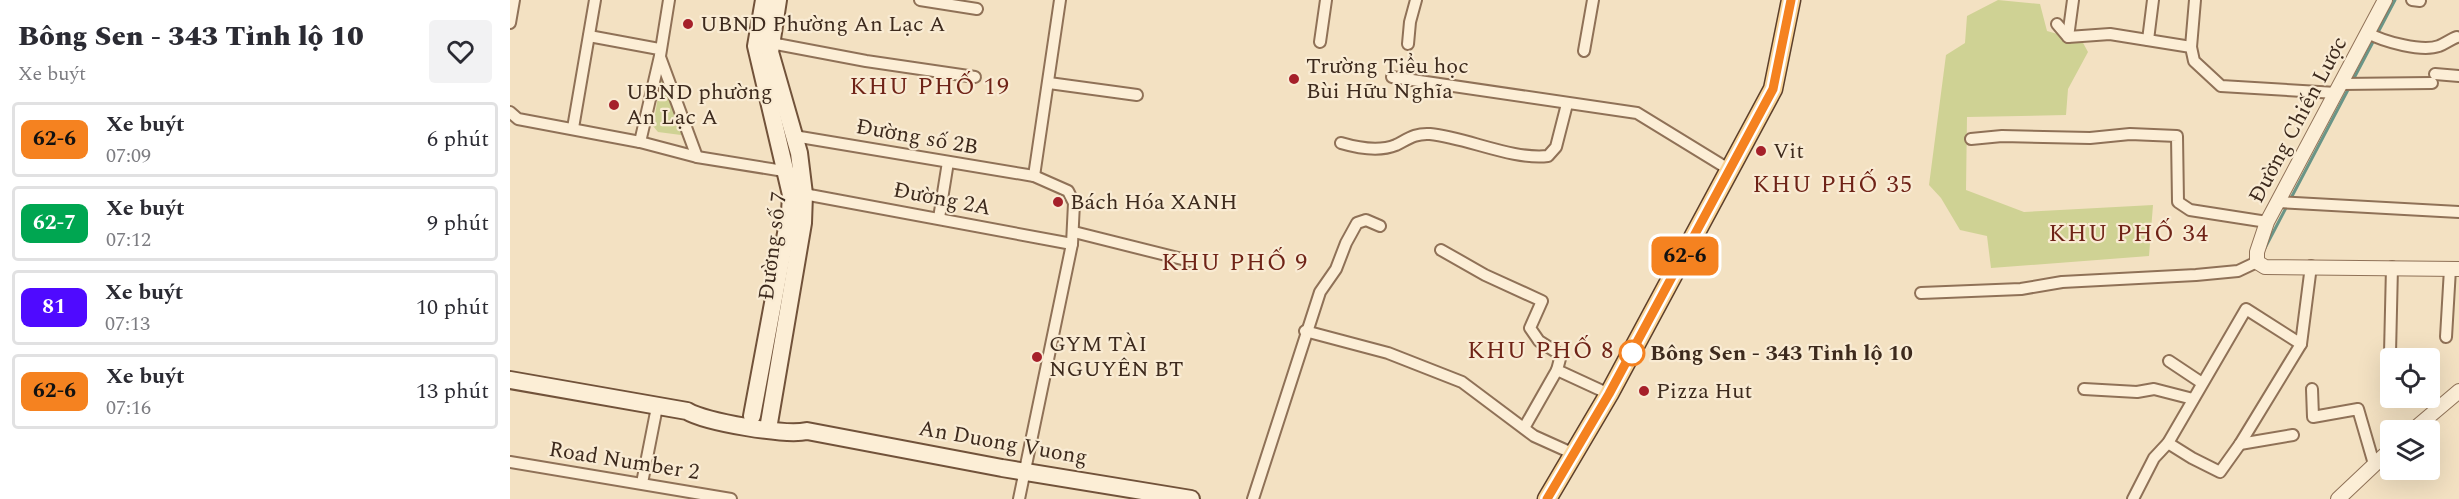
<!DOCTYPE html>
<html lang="vi">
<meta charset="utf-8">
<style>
body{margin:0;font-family:Spectral,serif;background:#f2f2f3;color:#2b2b33;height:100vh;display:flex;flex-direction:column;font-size:22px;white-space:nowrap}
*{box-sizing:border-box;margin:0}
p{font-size:20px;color:#7c7c81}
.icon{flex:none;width:33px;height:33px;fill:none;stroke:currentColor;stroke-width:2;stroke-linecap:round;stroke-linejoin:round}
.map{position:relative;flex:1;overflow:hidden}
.drawer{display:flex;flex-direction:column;background:#fff;width:510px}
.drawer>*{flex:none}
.badge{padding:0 12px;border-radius:9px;font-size:21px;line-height:39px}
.controls{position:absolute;left:1870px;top:348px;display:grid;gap:12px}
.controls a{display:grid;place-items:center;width:60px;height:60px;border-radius:6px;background:#fff;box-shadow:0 6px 24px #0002;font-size:30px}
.map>.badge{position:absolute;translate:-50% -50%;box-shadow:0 0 0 3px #fff}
.round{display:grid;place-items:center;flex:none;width:63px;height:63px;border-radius:6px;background:#f2f2f3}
.head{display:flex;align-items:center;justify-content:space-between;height:102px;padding:0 18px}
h1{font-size:28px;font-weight:800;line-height:45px}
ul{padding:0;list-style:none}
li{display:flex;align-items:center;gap:18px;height:75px;margin:0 12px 9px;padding:0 6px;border:3px solid #e1e1e2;border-radius:6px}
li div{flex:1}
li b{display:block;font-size:22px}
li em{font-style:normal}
li .badge{min-width:66px;font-weight:700;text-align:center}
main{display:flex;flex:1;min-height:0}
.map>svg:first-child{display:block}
.green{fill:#cfd294}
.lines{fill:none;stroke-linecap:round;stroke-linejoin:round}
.stream{stroke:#6a9587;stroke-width:3}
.minor-casing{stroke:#8f7157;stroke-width:14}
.tertiary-casing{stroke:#8f7157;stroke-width:16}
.secondary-casing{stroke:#71523a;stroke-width:20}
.primary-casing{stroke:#5c3f2b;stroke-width:21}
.minor{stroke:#fceed6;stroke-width:10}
.tertiary{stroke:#fceed6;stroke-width:14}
.secondary{stroke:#fceed6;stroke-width:16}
.primary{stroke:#fad496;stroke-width:18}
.line-casing{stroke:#fff;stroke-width:14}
.line{stroke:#f58220;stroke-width:9}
.poi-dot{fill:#a5202a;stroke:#f9ebd3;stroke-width:2}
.stop-dot{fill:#fff;stroke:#f58220;stroke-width:3}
.labels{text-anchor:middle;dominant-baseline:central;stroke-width:4.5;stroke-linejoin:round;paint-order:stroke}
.poi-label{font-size:22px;fill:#3d2a1d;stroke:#f9ebd3;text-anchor:start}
.street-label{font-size:22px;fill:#3d2a1d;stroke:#f9ebd3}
.stop-label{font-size:22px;font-weight:bold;fill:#3d2a1d;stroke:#f9ebd3;text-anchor:start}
.neighbourhood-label{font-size:24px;letter-spacing:1.5px;fill:#6f2317;stroke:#f9ebd3}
</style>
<main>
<section class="drawer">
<div class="head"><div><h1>Bông Sen - 343 Tỉnh lộ 10</h1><p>Xe buýt</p></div><a class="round"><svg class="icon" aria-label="heart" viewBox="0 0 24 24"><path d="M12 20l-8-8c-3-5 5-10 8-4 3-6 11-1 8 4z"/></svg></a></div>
<ul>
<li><span class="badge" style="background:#f58220;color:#111">62-6</span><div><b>Xe buýt</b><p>07:09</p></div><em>6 phút</em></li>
<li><span class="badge" style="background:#00a651;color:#fff">62-7</span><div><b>Xe buýt</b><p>07:12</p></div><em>9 phút</em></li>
<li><span class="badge" style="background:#4f0aff;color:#fff">81</span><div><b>Xe buýt</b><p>07:13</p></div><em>10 phút</em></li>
<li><span class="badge" style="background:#f58220;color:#111">62-6</span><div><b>Xe buýt</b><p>07:16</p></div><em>13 phút</em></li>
</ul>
</section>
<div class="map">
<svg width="1949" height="499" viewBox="0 0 1949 499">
<rect width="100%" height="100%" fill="#f3e1c2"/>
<!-- green -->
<g class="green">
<polygon points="1488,0 1530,4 1537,31 1572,41 1578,52 1558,89 1556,115 1457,117 1456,190 1514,212 1643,205 1639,256 1481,268 1477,236 1450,230 1431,198 1419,185 1436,55 1455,43 1457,16"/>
<polygon points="152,74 174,131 171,135 148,132 143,126"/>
</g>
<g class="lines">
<!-- stream -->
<g class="stream">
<polyline points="1843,80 1885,0"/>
<polyline points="1780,200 1840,86"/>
<polyline points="1755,248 1777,206"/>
</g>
<defs>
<g id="minor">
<polyline points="410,0 467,9"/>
<polyline points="1902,0 1910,1"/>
<polyline points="0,23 4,0"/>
<polyline points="1547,24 1558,37 1600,34 1681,47 1684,61 1711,86 1826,93"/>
<path d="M1858,33C1874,42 1912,52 1929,46C1936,43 1941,39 1947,37"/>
<polyline points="79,36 149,49"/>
<polyline points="1558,37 1563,0"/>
<polyline points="1638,40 1643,0"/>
<polyline points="810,42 816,0"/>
<polyline points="261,43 356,61 465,77"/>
<polyline points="898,44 900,22 906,0"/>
<polyline points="1681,47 1685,0"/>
<polyline points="1074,51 1083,0"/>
<polyline points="150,57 187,157"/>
<polyline points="1925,74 1949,76"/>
<polyline points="882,77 1127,113 1220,170"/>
<polyline points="539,83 627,95"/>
<polyline points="1831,84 1922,83"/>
<polyline points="0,112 8,119 130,142 187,157 280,172"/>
<polyline points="63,128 85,0"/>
<polyline points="284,136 524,176 558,191 564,203 562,244 509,499"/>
<polyline points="1461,139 1492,136 1580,138 1620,134 1667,136 1668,202 1680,210 1757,222"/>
<polyline points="130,142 150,56 159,0"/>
<path d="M831,143C848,148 869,152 886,145C898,139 905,133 920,134C958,138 1002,160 1038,156L1046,147L1057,104"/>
<polyline points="524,176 550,0"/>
<polyline points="294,194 562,244"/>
<polyline points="1769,202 1949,212"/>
<polyline points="429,218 438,162"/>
<polyline points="564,232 680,261"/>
<polyline points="931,250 975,275 1032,301 1020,328 1029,341 1051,355 1047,370 1099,394"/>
<polyline points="1411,293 1511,289 1552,282 1686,275 1728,271 1747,262"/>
<polyline points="795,331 878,353 952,382 1024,436 1064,454"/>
<polyline points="1936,337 1940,269"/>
<polyline points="1880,353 1882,267"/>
<polyline points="1659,361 1692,383"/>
<polyline points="1574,389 1627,392 1644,389 1683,399"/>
<polyline points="1802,389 1803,417 1848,409 1864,464"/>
<polyline points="1014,428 1047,370"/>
<polyline points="1658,443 1682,458 1710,472 1730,444 1791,344 1801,266"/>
<polyline points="1730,444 1783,435"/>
<polyline points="0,462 221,499"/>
<polyline points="132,483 147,407"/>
<polyline points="743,499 810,292 826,269 836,243 847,223 856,220 870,226"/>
<polyline points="1623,499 1644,458 1658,443 1736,309 1791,344"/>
</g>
<g id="tertiary">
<polyline points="1875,0 1757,222 1747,252 1747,262 1755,267 1949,269"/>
<polyline points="1903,430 1949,391"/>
<polyline points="1828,499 1881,449"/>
</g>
<g id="secondary">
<path d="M0,380L177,411C196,422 275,436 297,431L492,468L681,499"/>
<polyline points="242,416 280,212 281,195 246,46 254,0"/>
<polyline points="258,429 293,223 294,194 289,153 260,52 268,0"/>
</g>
<polyline id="primary" points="1037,499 1099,394 1263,89 1281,0"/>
</defs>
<!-- minor casing -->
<use href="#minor" class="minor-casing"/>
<!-- tertiary casing -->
<use href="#tertiary" class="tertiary-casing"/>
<!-- secondary casing -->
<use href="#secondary" class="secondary-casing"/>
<!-- primary casing -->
<use href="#primary" class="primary-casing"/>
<!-- minor -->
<use href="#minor" class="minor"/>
<!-- tertiary -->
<use href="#tertiary" class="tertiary"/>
<!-- secondary -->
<use href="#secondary" class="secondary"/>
<!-- primary -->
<use href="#primary" class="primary"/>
</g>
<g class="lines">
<defs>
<polyline id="line" points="1037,499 1099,394 1263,89 1281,0"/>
</defs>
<!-- line casing -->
<use href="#line" class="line-casing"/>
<!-- line -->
<use href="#line" class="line"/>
</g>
<!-- markers -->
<g class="poi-dot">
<circle cx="178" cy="24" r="6"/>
<circle cx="784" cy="79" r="6"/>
<circle cx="104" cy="105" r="6"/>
<circle cx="1251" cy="151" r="6"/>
<circle cx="548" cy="202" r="6"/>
<circle cx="527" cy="357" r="6"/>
<circle cx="1134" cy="391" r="6"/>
</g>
<circle class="stop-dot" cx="1122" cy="353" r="12"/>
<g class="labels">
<!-- poi labels -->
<g class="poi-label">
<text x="190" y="24">UBND Phường An Lạc A</text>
<text x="796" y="66">Trường Tiểu học<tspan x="796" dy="25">Bùi Hữu Nghĩa</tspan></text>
<text x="116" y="92">UBND phường<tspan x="116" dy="25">An Lạc A</tspan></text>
<text x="1263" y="151">Vit</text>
<text x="560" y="202">Bách Hóa XANH</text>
<text x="539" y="344">GYM TÀI<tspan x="539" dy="25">NGUYÊN BT</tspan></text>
<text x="1146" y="391">Pizza Hut</text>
</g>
<!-- street labels -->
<g class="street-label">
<text transform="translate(1788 120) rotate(-62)">Đường Chiến Lược</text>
<text transform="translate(407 137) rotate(10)">Đường số 2B</text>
<text transform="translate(432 199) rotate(11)">Đường 2A</text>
<text transform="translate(263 246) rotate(-83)">Đường số 7</text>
<text transform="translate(493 443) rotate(10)">An Duong Vuong</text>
<text transform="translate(114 461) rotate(9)">Road Number 2</text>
</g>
<!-- stop labels -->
<g class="stop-label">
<text x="1140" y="353">Bông Sen - 343 Tỉnh lộ 10</text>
</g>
<!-- neighbourhood labels -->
<g class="neighbourhood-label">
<text x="420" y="87">KHU PHỐ 19</text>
<text x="1323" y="185">KHU PHỐ 35</text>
<text x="1619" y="234">KHU PHỐ 34</text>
<text x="725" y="263">KHU PHỐ 9</text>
<text x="1031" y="351">KHU PHỐ 8</text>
</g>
</g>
</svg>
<div class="controls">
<a><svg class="icon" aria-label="locate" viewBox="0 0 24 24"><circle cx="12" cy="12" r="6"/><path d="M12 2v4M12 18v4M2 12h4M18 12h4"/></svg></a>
<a><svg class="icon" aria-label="layers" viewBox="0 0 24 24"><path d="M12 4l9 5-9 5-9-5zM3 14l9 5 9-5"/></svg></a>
</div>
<b class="badge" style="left:1175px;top:256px;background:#f58220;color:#111">62-6</b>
</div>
</main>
